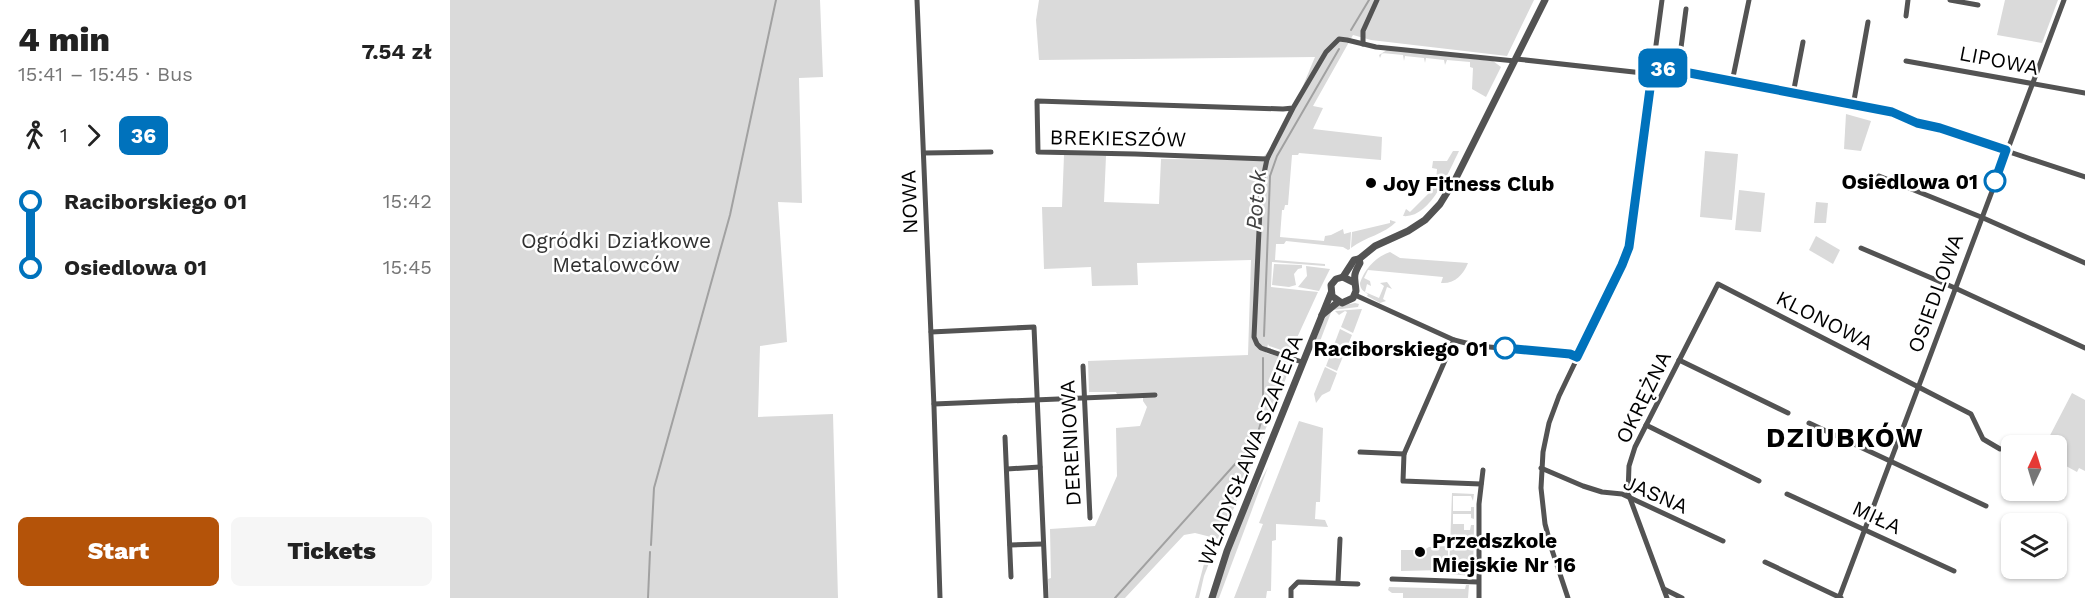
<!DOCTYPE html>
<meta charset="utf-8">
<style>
body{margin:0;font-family:"Work Sans",sans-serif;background:#f6f6f6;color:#222;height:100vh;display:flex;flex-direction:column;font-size:22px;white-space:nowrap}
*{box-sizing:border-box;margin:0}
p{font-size:20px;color:#767676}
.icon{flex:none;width:33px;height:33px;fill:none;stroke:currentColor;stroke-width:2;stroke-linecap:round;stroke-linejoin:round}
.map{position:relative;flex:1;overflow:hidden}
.panel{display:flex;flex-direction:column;background:#fff;width:450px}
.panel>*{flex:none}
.badge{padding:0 12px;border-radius:9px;font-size:21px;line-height:39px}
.needle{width:39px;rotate:4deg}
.controls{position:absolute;left:1551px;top:435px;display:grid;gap:12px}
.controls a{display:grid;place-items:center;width:66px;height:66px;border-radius:9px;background:#fff;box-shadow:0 2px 4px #0004;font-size:30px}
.map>.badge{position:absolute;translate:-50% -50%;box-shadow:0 0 0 3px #fff}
.legs{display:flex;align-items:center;gap:9px;height:66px;padding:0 18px;font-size:20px}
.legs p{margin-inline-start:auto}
.headline{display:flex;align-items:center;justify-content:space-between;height:102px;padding:0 18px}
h1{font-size:33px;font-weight:800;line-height:45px}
.button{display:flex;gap:12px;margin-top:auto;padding:12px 18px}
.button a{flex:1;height:69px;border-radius:9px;background:#b45309;color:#fff;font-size:24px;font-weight:800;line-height:69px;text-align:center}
.button a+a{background:#f6f6f6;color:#222}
ul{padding:0 18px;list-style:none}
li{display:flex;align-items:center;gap:21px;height:66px;font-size:22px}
li i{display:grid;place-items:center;width:9px;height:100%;margin:0 8px;background:currentColor}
li i::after{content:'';width:15px;height:15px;margin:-8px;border:4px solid;border-radius:50%;background:#fff}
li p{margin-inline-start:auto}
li:first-child i{background:linear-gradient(#0000 50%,currentColor 0)}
li:last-child i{background:linear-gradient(currentColor 50%,#0000 0)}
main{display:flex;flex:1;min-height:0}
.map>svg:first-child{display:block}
.green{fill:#dadada}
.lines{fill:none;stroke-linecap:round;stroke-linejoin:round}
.stream{stroke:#a1a1a1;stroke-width:2}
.minor{stroke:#535353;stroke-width:5}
.tertiary{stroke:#535353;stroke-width:7}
.line-1-casing{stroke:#fff;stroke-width:14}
.line-1{stroke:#0072bc;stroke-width:9}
.stop-1-dot{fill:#fff;stroke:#0072bc;stroke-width:3}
.poi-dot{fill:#000;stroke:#fff;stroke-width:2}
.labels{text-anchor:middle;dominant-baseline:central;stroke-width:5;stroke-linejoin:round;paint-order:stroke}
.street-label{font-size:21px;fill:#000;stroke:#fff}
.stop-label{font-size:21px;font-weight:bold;fill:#000;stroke:#fff;text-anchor:end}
.poi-label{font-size:21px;font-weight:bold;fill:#000;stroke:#fff;text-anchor:start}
.park-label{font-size:21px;fill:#313131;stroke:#fff}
.water-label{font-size:22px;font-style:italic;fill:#424242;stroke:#fff}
.district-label{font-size:27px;font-weight:bold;letter-spacing:1.5px;fill:#000;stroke:#fff}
</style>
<main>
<section class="panel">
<div class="headline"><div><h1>4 min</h1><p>15:41 – 15:45 · Bus</p></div><b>7.54 zł</b></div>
<div class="legs"><svg class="icon" aria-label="walk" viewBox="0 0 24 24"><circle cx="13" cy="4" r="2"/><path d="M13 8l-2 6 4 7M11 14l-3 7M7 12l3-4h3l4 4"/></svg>1<svg class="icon" aria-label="forward" viewBox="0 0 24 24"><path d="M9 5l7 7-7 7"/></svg><b class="badge" style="background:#0072bc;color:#fff">36</b></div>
<ul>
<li><i style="color:#0072bc"></i><b>Raciborskiego 01</b><p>15:42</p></li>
<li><i style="color:#0072bc"></i><b>Osiedlowa 01</b><p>15:45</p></li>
</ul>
<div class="button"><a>Start</a><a>Tickets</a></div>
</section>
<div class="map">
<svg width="1635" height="598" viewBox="0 0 1635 598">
<rect width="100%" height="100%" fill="#fff"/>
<!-- green -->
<g class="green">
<polygon points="0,0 370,0 373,77 349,78 352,203 328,202 337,342 310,346 308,417 383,414 388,598 0,598"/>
<path d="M589,0H1084L1057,56L921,40L903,35L863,106L873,108L863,129L932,137L931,160L849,153L848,155H842L838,205H835L834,210H832L830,237L874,241L875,236L881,235L893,229L894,234L901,232L900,249L898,250L893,247L836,241L834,244H826L825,260L875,264V266L822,262L821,287L868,292L840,353L819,346L818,344L816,353L838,359L836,378L773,535L769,539L745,533L734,535L675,598H599L598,579L601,578L600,529L645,526L667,476L666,428L690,426L697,407L693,401V393L667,394L666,392H639L638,361L798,355L801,260L687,263L688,285L642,286L641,267L594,269L592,207H612L614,155L656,156L654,202L709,204L711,159L810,160C834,139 852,87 865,57L589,60L586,20Z"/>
<polygon points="1555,0 1608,0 1592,43 1547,35"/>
<polygon points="937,50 1043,61 1051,67 1036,97 1022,89 1023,68 1020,67 1020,62 997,60 995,65 994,60 976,58 975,63 974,58 955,56 954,61 953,55 932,53 930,58 929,55"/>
<polygon points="1396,114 1421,121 1411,151 1394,149"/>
<path d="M1003,151H1009C999,171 980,219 953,216L956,209L960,212L979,193L976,189L980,191L984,185L980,182L986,181L987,169L982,168L983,161H997Z"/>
<polygon points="1255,151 1288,154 1282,220 1250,217"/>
<polygon points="1289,190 1315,193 1311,232 1285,230"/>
<polygon points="1366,202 1378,203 1376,223 1364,223"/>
<path d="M940,220L946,222C935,234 915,237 901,248L902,232L940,223Z"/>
<polygon points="1366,236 1390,250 1383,264 1359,250"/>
<path d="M940,252L950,258L1018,263C1013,275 1005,284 991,283L993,277L918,270L914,278L920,281L921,286L917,284L915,292L929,298L934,286L930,283L937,282L942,289L937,287L933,299L936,301L930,303L917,296L918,294C913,291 910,289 910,283C915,268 926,257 940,252Z"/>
<polygon points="824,264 852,265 852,268 848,269 844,274 846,285 839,287 822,285"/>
<polygon points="856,266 880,269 869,291 848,287 857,276"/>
<path d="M905,303L909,304L908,307L882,310L867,349L863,348C868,336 873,313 885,307C890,304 899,305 905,303Z"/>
<polygon points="912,309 903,333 891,327 897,312 895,311 889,315 885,311"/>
<polygon points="890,329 902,335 887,371 876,366"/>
<polygon points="875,367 887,373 880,391 872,395 866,403 864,394"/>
<polygon points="1622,393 1635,400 1635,471 1629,468 1627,472 1607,461 1606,446 1595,445"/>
<polygon points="849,421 873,428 870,502 866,502 865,519 875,520 878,527 826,524 826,540 822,541 821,591 817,591 816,598 784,598 813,524 809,523"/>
<path d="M818,467L769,598H765C777,555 796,507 818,467Z"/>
<polygon points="1002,493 1024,494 1023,501 1021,496 1003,496 1003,511 1021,511 1021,507 1024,507 1024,519 1021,518 1021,514 1003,514 1003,524 1014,524 1014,530 1020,530 1021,525 1024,525 1023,574 1022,576 999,574"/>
<polygon points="762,544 766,545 754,576 749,598 745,598 755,560"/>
<polygon points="998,546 998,560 993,570 951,571 951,550 974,550 979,547"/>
<polygon points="1016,585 1019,585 1018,598 953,598 953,593 942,593 938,590 939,587 1015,589"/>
</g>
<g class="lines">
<!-- stream -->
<g class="stream">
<polyline points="901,30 919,0"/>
<polyline points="814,336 820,176 827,156 889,49"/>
<polyline points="201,545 204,488 280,215 326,0"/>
<polyline points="198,598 200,552"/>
<polyline points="665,598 795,453 807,436 811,422 813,406 813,358"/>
</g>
<!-- minor -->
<g class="minor">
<polyline points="467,0 484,407 490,598"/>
<polyline points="1500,0 1528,5"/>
<polyline points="1456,16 1458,0"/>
<polyline points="913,44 913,31 927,0"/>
<polyline points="1066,59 1202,74"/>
<polyline points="1456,61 1635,93"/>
<polyline points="1203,66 1440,113"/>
<polyline points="1228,71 1236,9"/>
<polyline points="1282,82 1299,0"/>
<polyline points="1343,94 1353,42"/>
<polyline points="1403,106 1418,22"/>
<polyline points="843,108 817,159 685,154 588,152 587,101 833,109 843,108 876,52 889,39 897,40 926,47 1065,61"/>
<polyline points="1448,115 1635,177"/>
<polyline points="474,153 541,152"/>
<polyline points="817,159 811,188 804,337 807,344 811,348 852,362"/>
<polyline points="1429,176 1531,217 1635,263"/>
<polyline points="1411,248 1505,288 1635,348"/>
<polyline points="905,295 1004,340 1028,346 1120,354 1127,357"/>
<polyline points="481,332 584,327 596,598"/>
<polyline points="1229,360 1338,413"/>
<polyline points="633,366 640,518"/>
<polyline points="484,404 705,395"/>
<polyline points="1359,423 1536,506"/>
<polyline points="1196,425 1309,481"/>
<polyline points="555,437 561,577"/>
<polyline points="910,452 954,454 1004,340"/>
<polyline points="954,454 953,481 1031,484"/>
<polyline points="1091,468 1133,486 1152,492 1172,494 1273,541"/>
<polyline points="557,469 590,467"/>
<polyline points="1337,494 1504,571"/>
<polyline points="560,545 593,544"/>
<polyline points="1315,562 1391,598"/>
<polyline points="942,579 1028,582"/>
<polyline points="888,582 890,539"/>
<polyline points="1214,589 1232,598"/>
<polyline points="841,598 841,589 848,582 908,584"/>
<polyline points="1029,598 1029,504 1033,470"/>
<polyline points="1118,598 1102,550 1095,524 1091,488 1093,452 1099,423 1109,396 1172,265 1179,247 1212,0"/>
<polyline points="1217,598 1178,493 1179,466 1185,447 1268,284 1521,414 1533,439 1550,449"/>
<polyline points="1389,598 1614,0"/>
</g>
<!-- tertiary -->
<g class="tertiary">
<polyline points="893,277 904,260 909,259 925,246 958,231 975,220 990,204 1006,178 1095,0"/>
<path d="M903,282L893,277L886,279L881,285L882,296L892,303L903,298L906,291C905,277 902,277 910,263L909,259"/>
<polyline points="872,315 888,302"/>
<polyline points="762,598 777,551 881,293"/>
</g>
</g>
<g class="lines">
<defs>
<polyline id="line-1" points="1055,348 1120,354 1127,357 1172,265 1179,247 1203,66 1442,112 1467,123 1490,128 1556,150 1545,181"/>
</defs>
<!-- line-1 casing -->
<use href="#line-1" class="line-1-casing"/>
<!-- line-1 -->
<use href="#line-1" class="line-1"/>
</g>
<!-- markers -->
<g class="stop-1-dot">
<circle cx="1545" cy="181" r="10"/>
<circle cx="1055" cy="348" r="10"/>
</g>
<g class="poi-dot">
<circle cx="921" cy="183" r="6"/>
<circle cx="970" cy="552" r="6"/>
</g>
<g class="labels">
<!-- street labels -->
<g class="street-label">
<text transform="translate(1549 60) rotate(11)">LIPOWA</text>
<text transform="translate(668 138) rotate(1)">BREKIESZÓW</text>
<text transform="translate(459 202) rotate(-92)">NOWA</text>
<text transform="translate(1485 293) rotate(-70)">OSIEDLOWA</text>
<text transform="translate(1375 320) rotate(27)">KLONOWA</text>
<text transform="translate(1193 397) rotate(-64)">OKRĘŻNA</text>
<text transform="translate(620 443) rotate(-93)">DERENIOWA</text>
<text transform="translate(800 450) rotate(-68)">WŁADYSŁAWA SZAFERA</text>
<text transform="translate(1206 494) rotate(23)">JASNA</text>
<text transform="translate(1427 517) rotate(25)">MIŁA</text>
</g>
<!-- stop labels -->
<g class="stop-label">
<text x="1528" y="181">Osiedlowa 01</text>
<text x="1038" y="348">Raciborskiego 01</text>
</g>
<!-- poi labels -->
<g class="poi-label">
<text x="933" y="183">Joy Fitness Club</text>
<text x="982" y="540">Przedszkole<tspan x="982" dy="24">Miejskie Nr 16</tspan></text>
</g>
<!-- park labels -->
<g class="park-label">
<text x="166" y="240">Ogródki Działkowe<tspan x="166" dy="24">Metalowców</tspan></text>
</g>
<!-- water labels -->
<g class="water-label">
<text transform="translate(806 200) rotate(-85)">Potok</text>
</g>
<!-- district labels -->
<g class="district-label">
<text x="1395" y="438">DZIUBKÓW</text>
</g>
</g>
</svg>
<div class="controls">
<a><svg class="needle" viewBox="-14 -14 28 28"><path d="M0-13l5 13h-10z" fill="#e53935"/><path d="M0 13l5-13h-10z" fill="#767676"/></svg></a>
<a><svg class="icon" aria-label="layers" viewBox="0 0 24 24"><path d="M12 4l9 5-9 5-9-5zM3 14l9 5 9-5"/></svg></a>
</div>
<b class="badge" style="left:1213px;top:68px;background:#0072bc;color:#fff">36</b>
</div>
</main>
